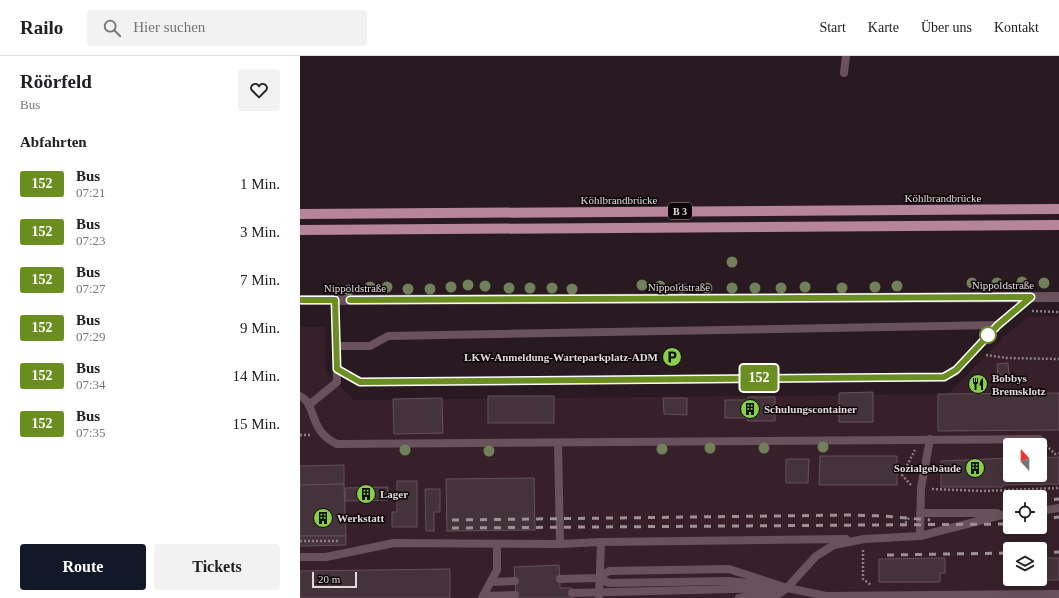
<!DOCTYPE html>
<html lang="de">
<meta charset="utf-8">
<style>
body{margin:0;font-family:"Times New Roman",serif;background:#f2f2f2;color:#202124;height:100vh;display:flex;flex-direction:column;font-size:15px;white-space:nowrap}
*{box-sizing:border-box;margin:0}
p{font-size:13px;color:#757577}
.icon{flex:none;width:22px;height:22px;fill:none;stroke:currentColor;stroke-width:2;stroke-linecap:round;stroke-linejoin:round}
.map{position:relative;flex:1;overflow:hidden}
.panel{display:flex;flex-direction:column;background:#fff;width:300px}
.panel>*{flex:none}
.badge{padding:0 8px;border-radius:3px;font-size:14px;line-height:26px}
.needle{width:26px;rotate:339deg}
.controls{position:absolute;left:703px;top:382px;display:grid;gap:8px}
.controls a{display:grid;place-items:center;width:44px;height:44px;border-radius:4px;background:#fff;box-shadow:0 4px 16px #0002;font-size:20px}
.scale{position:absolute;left:12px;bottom:10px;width:45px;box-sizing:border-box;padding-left:4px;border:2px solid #e3d8dc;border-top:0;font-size:11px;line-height:14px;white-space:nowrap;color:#e3d8dc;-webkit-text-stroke:3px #0d0709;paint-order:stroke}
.map>.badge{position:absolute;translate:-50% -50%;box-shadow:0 0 0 2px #fff}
h2{padding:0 20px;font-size:15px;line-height:36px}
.round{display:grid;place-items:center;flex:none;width:42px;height:42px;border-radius:4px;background:#f2f2f2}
.summary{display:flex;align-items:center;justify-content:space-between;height:68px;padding:0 20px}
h1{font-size:19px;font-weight:700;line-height:30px}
.cta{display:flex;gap:8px;margin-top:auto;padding:8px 20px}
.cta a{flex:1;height:46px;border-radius:4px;background:#111827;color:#fff;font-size:16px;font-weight:700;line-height:46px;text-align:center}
.cta a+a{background:#f2f2f2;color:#202124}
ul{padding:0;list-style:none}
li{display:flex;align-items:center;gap:12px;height:48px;padding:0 20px}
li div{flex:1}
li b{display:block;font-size:15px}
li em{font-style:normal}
li .badge{min-width:44px;font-weight:700;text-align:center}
header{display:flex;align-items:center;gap:24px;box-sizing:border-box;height:56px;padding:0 20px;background:#fff;border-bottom:1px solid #e0e0e0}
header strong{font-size:19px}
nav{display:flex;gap:22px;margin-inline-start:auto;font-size:14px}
.search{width:280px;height:36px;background:#f2f2f2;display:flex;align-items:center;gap:10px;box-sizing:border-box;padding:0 14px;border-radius:4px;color:#757577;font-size:15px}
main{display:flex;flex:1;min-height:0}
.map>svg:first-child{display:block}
.built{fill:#37202a;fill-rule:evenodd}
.building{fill:#45333b;stroke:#645159}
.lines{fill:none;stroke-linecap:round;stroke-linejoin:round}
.path{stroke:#8c7e84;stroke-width:2.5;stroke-dasharray:2 2;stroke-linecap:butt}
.lane{stroke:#6a525c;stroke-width:8}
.street{stroke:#6a525c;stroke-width:10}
.primary{stroke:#b6859a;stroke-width:10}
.rail{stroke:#9d9196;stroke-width:3;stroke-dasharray:7 7;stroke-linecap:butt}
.tree{fill:#6f805b}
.line-casing{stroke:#fff;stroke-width:9}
.line{stroke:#6b8e23;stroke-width:6}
.stop-dot{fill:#fff;stroke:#6b8e23;stroke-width:2}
.labels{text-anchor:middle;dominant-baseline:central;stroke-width:3;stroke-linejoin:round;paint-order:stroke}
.shield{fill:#0d0709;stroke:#a3999d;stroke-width:1}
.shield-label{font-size:10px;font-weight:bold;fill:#e3d8dc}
.street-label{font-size:11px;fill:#e3d8dc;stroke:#0d0709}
.poi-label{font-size:11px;font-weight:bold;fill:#e3d8dc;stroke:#0d0709;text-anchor:start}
</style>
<header>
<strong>Railo</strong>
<div class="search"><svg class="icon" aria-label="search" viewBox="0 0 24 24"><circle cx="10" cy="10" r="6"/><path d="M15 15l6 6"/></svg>Hier suchen</div>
<nav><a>Start</a><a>Karte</a><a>Über uns</a><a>Kontakt</a></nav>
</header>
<main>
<section class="panel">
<div class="summary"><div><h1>Röörfeld</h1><p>Bus</p></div><a class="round"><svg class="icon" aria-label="heart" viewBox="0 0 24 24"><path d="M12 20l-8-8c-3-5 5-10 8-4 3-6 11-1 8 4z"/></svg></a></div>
<h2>Abfahrten</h2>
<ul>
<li><span class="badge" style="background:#6b8e23;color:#fff">152</span><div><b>Bus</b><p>07:21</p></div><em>1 Min.</em></li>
<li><span class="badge" style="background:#6b8e23;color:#fff">152</span><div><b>Bus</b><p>07:23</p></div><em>3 Min.</em></li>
<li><span class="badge" style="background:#6b8e23;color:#fff">152</span><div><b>Bus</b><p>07:27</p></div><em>7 Min.</em></li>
<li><span class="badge" style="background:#6b8e23;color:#fff">152</span><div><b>Bus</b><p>07:29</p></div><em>9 Min.</em></li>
<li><span class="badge" style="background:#6b8e23;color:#fff">152</span><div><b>Bus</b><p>07:34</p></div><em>14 Min.</em></li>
<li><span class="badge" style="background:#6b8e23;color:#fff">152</span><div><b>Bus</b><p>07:35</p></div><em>15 Min.</em></li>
</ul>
<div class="cta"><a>Route</a><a>Tickets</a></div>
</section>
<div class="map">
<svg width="759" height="542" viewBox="0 0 759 542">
<rect width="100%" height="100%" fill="#291920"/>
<!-- built -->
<path class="built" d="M759,260V542H0V271H25V315L54,344L648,338L706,279L729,261ZM710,389H740V419H710ZM710,441H740V471H710ZM710,493H740V523H710Z"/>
<!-- building -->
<g class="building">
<polygon points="708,307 709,319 698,319 697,308"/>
<polygon points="573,336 573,366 539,366 539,337"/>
<polygon points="759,337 759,374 638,375 638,338"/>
<rect x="188" y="340" width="66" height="27"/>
<polygon points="448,341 475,341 475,365 447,365 447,362 425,362 425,344 448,344"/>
<polygon points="142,342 143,377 94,378 93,343"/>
<polygon points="363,342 387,342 387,359 364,358"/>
<polygon points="520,400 597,400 597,429 519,429"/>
<polygon points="759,401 759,428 703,429 703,431 641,431 641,405 710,402 710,419 740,419 740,402"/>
<polygon points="486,403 509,403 508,427 486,427"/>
<polygon points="44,409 44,428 0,429 0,410"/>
<polygon points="234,422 235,474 147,475 146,423"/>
<polygon points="97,425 117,425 117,471 92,471 92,456 97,456"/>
<polygon points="44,428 46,480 0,480 0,429"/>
<polygon points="88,431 88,444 45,445 45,432"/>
<polygon points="125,433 140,433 140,456 134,456 134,475 126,475"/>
<polygon points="0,480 46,480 46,489 0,490"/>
<polygon points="645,502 645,517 640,517 640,526 579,526 579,503"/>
<rect x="745" y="502" width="14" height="22"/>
<polygon points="259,509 260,532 272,532 272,542 216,542 214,511"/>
<polygon points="150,513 150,542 0,542 0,515"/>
</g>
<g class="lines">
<!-- path -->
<g class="path">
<polyline points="732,255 759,256"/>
<polyline points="686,299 707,302 759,303"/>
<polyline points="0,379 10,379"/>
<polyline points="746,389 755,398 759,397"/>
<polyline points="611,429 602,419 615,394"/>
<polyline points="632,433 682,435 759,432"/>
<polyline points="603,470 609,462"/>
<polyline points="0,485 39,485"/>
<polyline points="563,494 563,523 571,529"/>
</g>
<!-- lane -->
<g class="lane">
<polyline points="544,17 546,0"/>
<polyline points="37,290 70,290 88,280 698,269"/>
<polyline points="37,313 60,326 644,321 656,314 698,269 731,241"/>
<path d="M0,340C17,348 8,375 37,388L739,383"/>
<polyline points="9,349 37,326 35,244"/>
<polyline points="258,387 260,488"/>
<polyline points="740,455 759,452"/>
<polyline points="620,457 697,457"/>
<polyline points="620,480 621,432 630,383"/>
<polyline points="0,501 26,501 94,487 260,488 301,486"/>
<polyline points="298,522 309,527 429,525 466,529"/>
<polyline points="260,523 298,522 309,515 429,513 487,532 516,500 534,489 564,483 620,480 710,457"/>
<polyline points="191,526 215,525"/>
<polyline points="272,537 479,532"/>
<polyline points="183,540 215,539"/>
<polyline points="182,542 197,514 197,488"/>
<polyline points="299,542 301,486 546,483"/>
<polyline points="439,542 467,536"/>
<polyline points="461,542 477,536"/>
<polyline points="473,542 487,532 526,540 759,538"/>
</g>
<!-- street -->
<polyline class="street" points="0,244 759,241"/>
<!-- primary -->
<g class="primary">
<polyline points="0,158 759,153"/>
<polyline points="0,174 759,169"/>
</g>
<!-- rail -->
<g class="rail">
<polyline points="705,445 710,445"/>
<polyline points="740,445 759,443"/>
<polyline points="152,464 553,459 583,460 630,464"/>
<polyline points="740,464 759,461"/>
<polyline points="152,472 710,468"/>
<polyline points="740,497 759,496"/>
<polyline points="587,499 710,497"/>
</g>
</g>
<!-- trees -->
<g class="tree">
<circle cx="432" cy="206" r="5.5"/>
<circle cx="722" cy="226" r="5.5"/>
<circle cx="672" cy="227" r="5.5"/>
<circle cx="697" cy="227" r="5.5"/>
<circle cx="744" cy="227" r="5.5"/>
<circle cx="168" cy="229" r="5.5"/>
<circle cx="342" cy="229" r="5.5"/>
<circle cx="185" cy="230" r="5.5"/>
<circle cx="360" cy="230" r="5.5"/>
<circle cx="597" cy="230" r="5.5"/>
<circle cx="70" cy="231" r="5.5"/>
<circle cx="87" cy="231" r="5.5"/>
<circle cx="151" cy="231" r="5.5"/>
<circle cx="505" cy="231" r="5.5"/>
<circle cx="575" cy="231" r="5.5"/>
<circle cx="209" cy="232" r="5.5"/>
<circle cx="230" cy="232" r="5.5"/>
<circle cx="252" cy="232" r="5.5"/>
<circle cx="382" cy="232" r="5.5"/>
<circle cx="407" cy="232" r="5.5"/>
<circle cx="432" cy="232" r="5.5"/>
<circle cx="455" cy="232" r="5.5"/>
<circle cx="481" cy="232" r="5.5"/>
<circle cx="542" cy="232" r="5.5"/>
<circle cx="108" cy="233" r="5.5"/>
<circle cx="130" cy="233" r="5.5"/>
<circle cx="272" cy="233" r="5.5"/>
<circle cx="49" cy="234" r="5.5"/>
<circle cx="523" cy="391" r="5.5"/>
<circle cx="410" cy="392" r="5.5"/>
<circle cx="464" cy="392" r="5.5"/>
<circle cx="362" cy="393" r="5.5"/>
<circle cx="105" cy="394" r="5.5"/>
<circle cx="189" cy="395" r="5.5"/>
</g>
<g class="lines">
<defs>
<polyline id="line" points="0,244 35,244 37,313 60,326 644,321 656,314 698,269 731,241 50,244"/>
</defs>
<!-- line casing -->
<use href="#line" class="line-casing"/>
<!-- line -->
<use href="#line" class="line"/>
</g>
<!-- icons -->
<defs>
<symbol id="parking-disc" viewBox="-11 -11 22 22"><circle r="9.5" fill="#87cf4b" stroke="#0d0709"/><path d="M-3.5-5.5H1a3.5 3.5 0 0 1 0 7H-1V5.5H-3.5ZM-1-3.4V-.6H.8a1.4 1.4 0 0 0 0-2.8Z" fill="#111"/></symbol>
<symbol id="restaurant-disc" viewBox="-11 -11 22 22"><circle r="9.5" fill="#87cf4b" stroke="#0d0709"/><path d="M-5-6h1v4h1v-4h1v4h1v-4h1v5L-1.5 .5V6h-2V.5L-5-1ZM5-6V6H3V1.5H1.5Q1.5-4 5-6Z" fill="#111"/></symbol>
<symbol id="building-disc" viewBox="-11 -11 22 22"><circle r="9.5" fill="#87cf4b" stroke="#0d0709"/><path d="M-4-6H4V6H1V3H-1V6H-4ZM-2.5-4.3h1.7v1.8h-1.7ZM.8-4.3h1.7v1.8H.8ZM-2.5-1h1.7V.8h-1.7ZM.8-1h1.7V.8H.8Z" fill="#111"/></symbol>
</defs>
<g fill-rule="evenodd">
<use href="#parking-disc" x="361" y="290" width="22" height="22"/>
<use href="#restaurant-disc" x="667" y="317" width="22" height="22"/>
<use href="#building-disc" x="439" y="342" width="22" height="22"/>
<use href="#building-disc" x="664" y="401" width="22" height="22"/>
<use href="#building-disc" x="55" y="427" width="22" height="22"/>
<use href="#building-disc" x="12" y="451" width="22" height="22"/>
</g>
<!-- markers -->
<circle class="stop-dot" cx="688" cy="279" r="8"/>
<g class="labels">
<!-- shield labels -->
<rect class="shield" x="368" y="147" width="24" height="16" rx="3"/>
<g class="shield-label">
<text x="380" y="155">B 3</text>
</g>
<!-- street labels -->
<g class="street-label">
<text x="643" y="142">Köhlbrandbrücke</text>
<text x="319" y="144">Köhlbrandbrücke</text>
<text x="703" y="229">Nippoldstraße</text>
<text x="379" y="231">Nippoldstraße</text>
<text x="55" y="232">Nippoldstraße</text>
</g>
<!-- poi labels -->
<g class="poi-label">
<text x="358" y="301" text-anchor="end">LKW-Anmeldung-Warteparkplatz-ADM</text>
<text x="692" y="322">Bobbys<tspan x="692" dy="13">Bremsklotz</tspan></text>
<text x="464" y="353">Schulungscontainer</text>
<text x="661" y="412" text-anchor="end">Sozialgebäude</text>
<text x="80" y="438">Lager</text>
<text x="37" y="462">Werkstatt</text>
</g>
</g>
</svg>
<div class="controls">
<a><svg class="needle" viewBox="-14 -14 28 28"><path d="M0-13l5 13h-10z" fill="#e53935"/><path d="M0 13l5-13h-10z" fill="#757577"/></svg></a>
<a><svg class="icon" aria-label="locate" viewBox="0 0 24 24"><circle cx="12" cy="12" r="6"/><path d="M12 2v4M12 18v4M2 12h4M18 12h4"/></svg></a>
<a><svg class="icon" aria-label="layers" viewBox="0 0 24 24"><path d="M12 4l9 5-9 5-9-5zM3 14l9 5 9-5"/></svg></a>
</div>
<div class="scale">20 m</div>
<b class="badge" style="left:459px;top:322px;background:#6b8e23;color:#fff">152</b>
</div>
</main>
